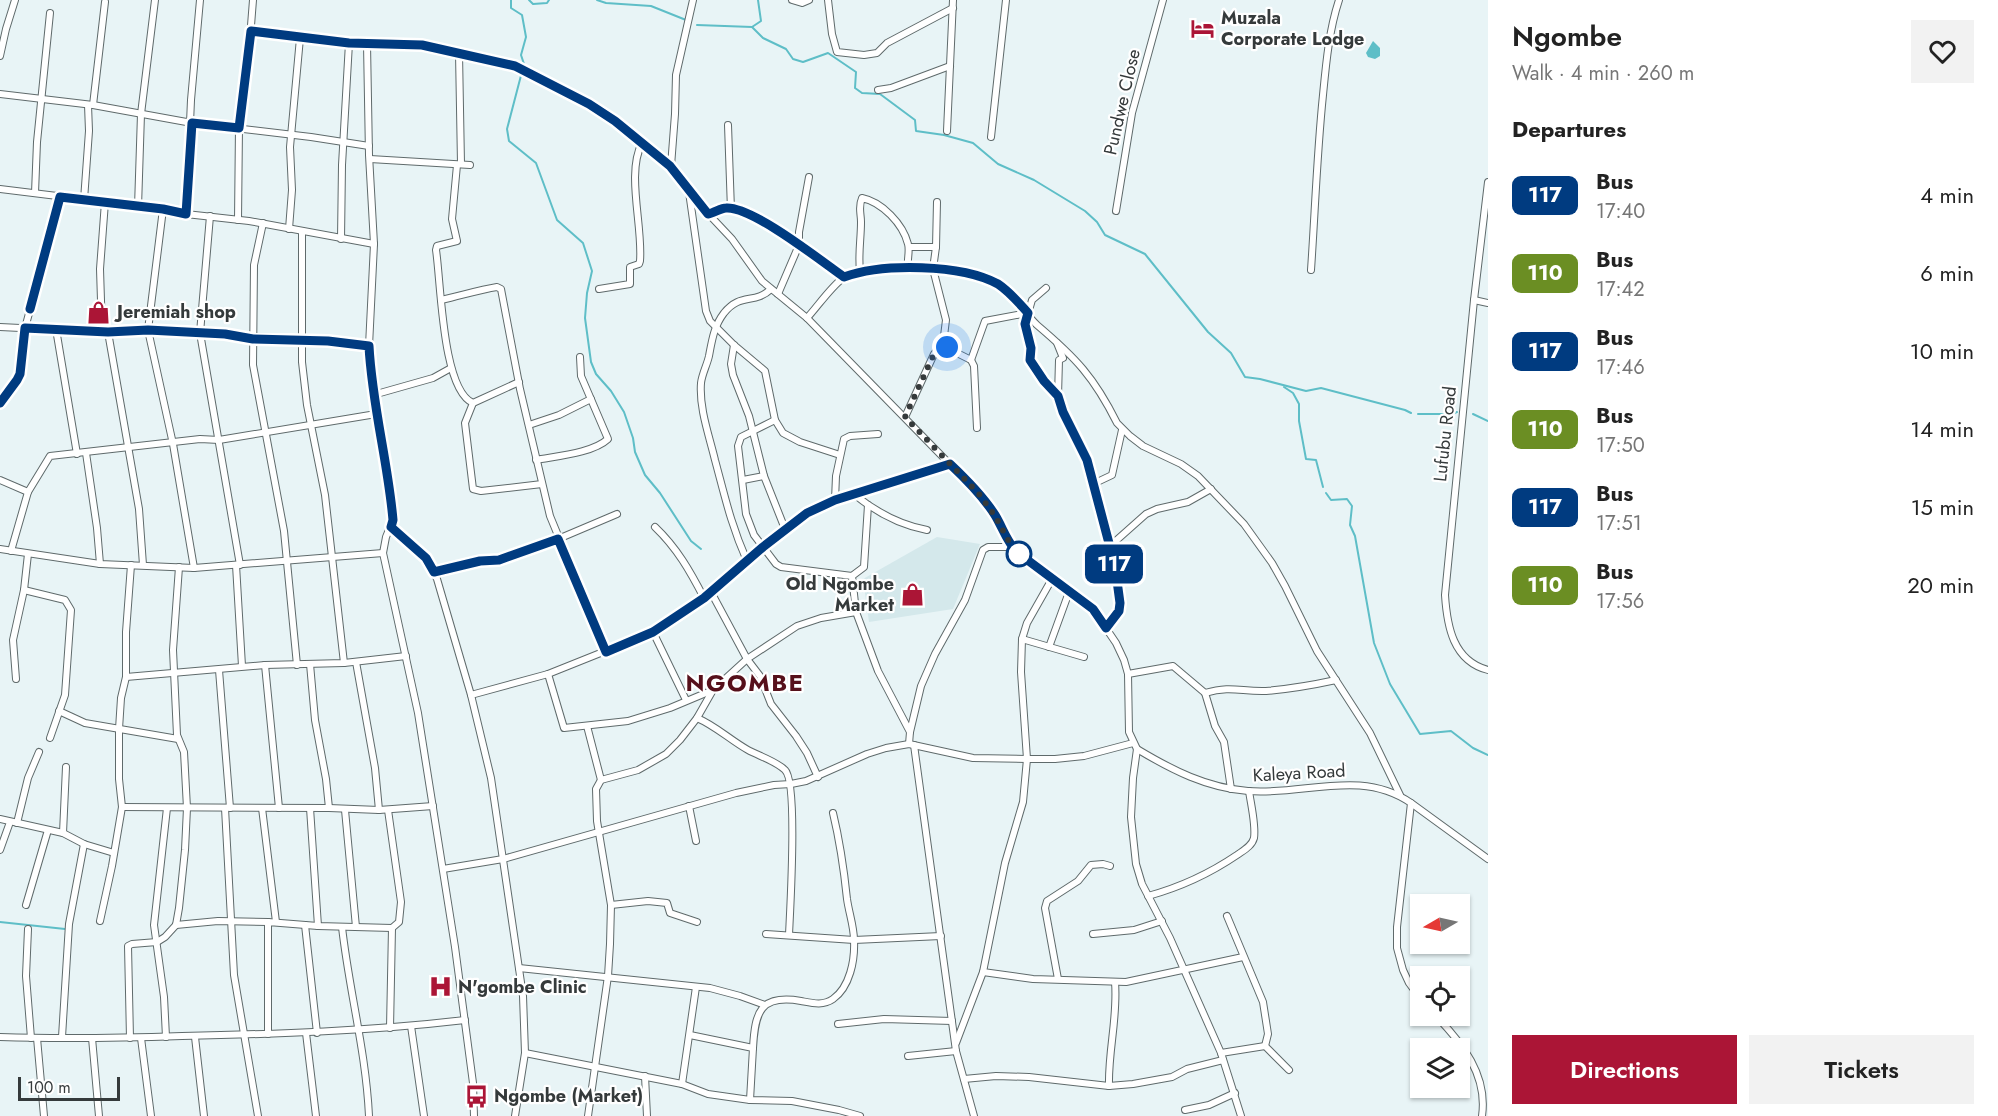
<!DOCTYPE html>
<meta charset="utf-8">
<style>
body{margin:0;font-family:Jost,sans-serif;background:#f2f2f2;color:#222;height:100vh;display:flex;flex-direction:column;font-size:22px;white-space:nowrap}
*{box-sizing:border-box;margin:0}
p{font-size:20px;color:#767676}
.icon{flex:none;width:33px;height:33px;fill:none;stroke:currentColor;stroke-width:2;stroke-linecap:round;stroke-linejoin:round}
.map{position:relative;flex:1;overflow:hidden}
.sheet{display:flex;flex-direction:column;background:#fff;width:510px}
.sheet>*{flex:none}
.badge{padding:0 12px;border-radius:9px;font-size:21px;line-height:39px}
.needle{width:39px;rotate:261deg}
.buttons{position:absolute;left:1410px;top:894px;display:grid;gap:12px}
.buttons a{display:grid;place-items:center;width:60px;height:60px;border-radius:0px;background:#fff;box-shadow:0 2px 4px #0004;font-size:30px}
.scale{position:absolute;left:18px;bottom:15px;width:102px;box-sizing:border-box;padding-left:6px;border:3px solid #353a3b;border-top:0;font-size:16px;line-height:21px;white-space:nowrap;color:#353a3b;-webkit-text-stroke:4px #fff;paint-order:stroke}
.you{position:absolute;width:30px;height:30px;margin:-15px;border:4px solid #fff;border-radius:50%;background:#1a73e8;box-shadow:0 0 0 9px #1a73e833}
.map>.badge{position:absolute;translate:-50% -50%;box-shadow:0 0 0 3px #fff}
h2{padding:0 24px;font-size:22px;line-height:54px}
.round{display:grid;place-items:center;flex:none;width:63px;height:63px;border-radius:0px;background:#f2f2f2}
.overview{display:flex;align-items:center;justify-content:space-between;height:102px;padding:0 24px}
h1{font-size:28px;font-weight:600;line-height:45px}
.button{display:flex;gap:12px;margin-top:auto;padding:12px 24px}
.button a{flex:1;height:69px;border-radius:0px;background:#ab1536;color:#fff;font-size:24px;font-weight:600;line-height:69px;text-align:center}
.button a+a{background:#f2f2f2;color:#222}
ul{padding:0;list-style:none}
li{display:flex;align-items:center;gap:18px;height:78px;padding:0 24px}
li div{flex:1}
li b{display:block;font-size:22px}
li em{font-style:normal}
li .badge{min-width:66px;font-weight:700;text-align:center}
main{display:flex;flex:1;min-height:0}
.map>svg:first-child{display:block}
.built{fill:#d4e8eb}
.water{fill:#5ebec7}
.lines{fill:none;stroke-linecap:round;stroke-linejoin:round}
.stream{stroke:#5ebec7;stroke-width:2}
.minor-casing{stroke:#5f6a6b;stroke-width:8}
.minor{stroke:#fff;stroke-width:6}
.line-casing{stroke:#fff;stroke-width:14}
.line{stroke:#003b80;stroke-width:9}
.walk{stroke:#353a3b;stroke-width:6;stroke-dasharray:0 10.8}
.stop-dot{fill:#fff;stroke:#003b80;stroke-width:3}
.labels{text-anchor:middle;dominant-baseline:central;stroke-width:4.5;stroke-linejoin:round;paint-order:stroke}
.poi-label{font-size:18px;font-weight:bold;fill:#353a3b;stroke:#fff;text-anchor:start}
.street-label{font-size:18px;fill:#353a3b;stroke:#fff}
.district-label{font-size:24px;font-weight:bold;letter-spacing:1.5px;fill:#56101b;stroke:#fff}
</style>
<main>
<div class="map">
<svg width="1488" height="1116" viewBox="0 0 1488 1116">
<rect width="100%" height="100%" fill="#e8f4f6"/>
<!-- built -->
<polygon class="built" points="937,537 980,544 953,609 869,622 863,579"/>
<!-- water -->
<polygon class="water" points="1373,41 1380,48 1380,56 1375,59 1368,57 1366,53"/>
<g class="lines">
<!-- stream -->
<g class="stream">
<polyline points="511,0 511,8 522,15 526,37 521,55 524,64 507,129 509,141 536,163 557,220 583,243 592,271 587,293 585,318 591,362 596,374 611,391 624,412 633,438 635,452 645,475 660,493 691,541 701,549"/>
<polyline points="529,0 533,4 547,3 549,0"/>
<polyline points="597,0 606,3 651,6 686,20"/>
<polyline points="697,25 752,27 763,38 786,49 793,59 803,62 828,53 856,72 855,88 862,93 880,94 915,120 916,131 944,135 973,143 998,164 1034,180 1085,211 1097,222 1105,235 1145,254 1208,332 1231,353 1245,377 1260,379 1306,391 1321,388 1405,410 1411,413"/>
<polyline points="752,27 761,21 758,0"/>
<polyline points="1284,387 1293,393 1299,404 1299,421 1306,459 1316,460 1323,487"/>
<polyline points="1418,414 1452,414 1457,412"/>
<polyline points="1473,414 1488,421"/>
<polyline points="1326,493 1331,500 1347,499 1352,506 1350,525 1355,536 1374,643 1390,684 1420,734 1451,731 1473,748 1488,755"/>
<polyline points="0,922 65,929"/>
</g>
<defs>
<g id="minor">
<polyline points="792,0 802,3 809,0"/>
<polyline points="828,0 832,34 837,52 864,55 877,53 887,43 953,8"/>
<polyline points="251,31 349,43 422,45 466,54 515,66 602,112 671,166 700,205 732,239 762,281 807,318 979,494 995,516 1012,547 1093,609 1116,643 1124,660 1128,674 1129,732 1137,749 1133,778 1131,817 1136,864 1142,884 1170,938 1221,1053 1241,1116"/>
<polyline points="367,44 369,155 374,244 369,346 370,370 376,414 387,465 393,520 386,537 383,553 418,713 455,947 473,1083 474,1116"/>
<polyline points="459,53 461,164"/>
<polyline points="0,56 6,29 15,0"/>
<polyline points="878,90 891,88 950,66"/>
<polyline points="0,94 93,105 192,123 311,137 369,146"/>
<polyline points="93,105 105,2"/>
<polyline points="728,125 731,210"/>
<polyline points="947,131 953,0"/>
<polyline points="991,137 1006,0"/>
<polyline points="370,159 470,165"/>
<path d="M457,165L452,219L457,241L437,246L436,250C441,282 442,390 473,403L519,382"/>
<polyline points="671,166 675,114 676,75 693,0"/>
<path d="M1488,182L1474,300L1445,595C1447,626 1453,661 1488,670"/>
<polyline points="0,189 163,209 186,214 249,221 374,244"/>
<polyline points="689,192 706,311 710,321 734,345 765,371 775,420 783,433 800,442 840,455"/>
<polyline points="35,193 37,142 50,13"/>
<polyline points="84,200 89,131 88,105"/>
<polyline points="138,207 141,114 155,0"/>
<polyline points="163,209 148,330 173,444 194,568"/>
<polyline points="1116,211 1132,113 1163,0"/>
<polyline points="186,214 191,100 200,0"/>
<path d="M708,214C714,213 721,209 726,208C752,207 821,261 844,277"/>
<polyline points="210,216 200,333 240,565"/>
<polyline points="238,220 239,127 249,51 253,0"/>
<polyline points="263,223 254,265 253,365 284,531 297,665"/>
<polyline points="289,229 292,190 290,147 300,38"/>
<polyline points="302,231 302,362 307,405 325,495 344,663"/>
<polyline points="341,239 342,165 349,43"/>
<polyline points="909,247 936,247"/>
<path d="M1311,270C1315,212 1317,153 1323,95C1326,64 1329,30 1339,0"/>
<path d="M860,271C858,255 861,239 861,222C861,213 858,207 862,198C882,202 903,224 908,244C910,251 907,259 908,267"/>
<polyline points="1046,288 1032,300 1025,324 1031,348 1030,360 1044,381 1058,396 1063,412 1087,460 1110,546"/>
<path d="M599,289L630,284V267L639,264L640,261C643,226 626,173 642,143"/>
<polyline points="778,294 799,245 799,232 809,177"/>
<path d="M441,300C460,296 478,290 497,287L501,289L520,389L550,516L606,652"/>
<polyline points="1474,300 1488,303"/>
<path d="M807,318C818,306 830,288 843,278C857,267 881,268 897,268C932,267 977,268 1007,291C1019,300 1026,315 1037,325C1076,358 1094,377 1117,423L1130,436L1143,446L1181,464L1198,476L1244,524L1272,563L1285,586L1317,651L1370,733L1400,795"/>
<polyline points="0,327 102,332 148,330 225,334 253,339 328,341 369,346"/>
<polyline points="56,329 77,454"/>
<polyline points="102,332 100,269 105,202"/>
<polyline points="108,332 139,509 143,565"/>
<polyline points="1057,343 1063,358 1059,360 1058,396"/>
<polyline points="734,345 731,364 733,375 749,416 764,476 785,529"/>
<polyline points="941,345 971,360 974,366 977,428"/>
<polyline points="971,360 985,321 1027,313"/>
<polyline points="373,395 433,378 451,368"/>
<polyline points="0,403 17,380 19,374 25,328 61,197"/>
<polyline points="473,403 465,423 473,489 481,491 542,484"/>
<polyline points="905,417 934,354 941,345 944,336 946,320 933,269 936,247 937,202"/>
<polyline points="775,420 741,437 738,446 746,514 754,535 776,564 781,567 852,576"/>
<polyline points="529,425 559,415 591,399"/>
<polyline points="86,453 97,528 100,564"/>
<path d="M536,460C557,456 593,453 608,439L581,376L580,357"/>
<polyline points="0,480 28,492"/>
<polyline points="743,480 764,476"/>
<polyline points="1093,484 1112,475 1122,430"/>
<path d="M855,495C876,512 900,525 927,530"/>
<polyline points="835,500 836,476 844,439 850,436 878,434"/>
<polyline points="391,527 426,558 437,579 471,695 491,778 523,996 525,1053 515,1116"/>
<path d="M655,527C677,548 690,571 704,598"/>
<polyline points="0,549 100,564 194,568 383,553"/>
<polyline points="11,551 28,492 50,456 200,439 219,440 376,414"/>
<path d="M747,561C731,525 725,497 715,460C709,435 699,408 701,383C702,374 707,365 709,356C712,340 714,326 724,313C741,292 754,305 771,289"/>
<polyline points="236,565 242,666"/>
<polyline points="434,572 480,561 499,559 558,539 617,514"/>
<polyline points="24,590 65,600 71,610 65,695 50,738"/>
<polyline points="711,592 747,659 760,676 771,704 796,736 807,753 818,777"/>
<polyline points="856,612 852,576 864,567 868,505"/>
<polyline points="1106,628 1119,611 1120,603 1110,546 1146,514 1157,509 1188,502 1211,489"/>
<polyline points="653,632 686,700"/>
<polyline points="1022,639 1084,657"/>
<polyline points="1049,647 1069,592"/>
<polyline points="356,662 375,768 379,810"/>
<polyline points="310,664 315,720 326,779 329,808"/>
<polyline points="265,665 279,808"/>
<polyline points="219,670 230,808"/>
<polyline points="548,674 564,728 628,721 670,708 713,690 747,659 797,626 821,618 856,612 878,671 910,732 909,744"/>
<polyline points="1128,674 1173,666 1205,693 1215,726 1224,742 1231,789"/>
<polyline points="126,677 265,665 344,663 406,656"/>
<polyline points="16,679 13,640 24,590 28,554"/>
<path d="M1205,693C1232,685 1241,692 1266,691C1289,689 1313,685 1336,680"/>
<polyline points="471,695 548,674 653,632 704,598 763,547 807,513 835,500 950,464"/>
<polyline points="59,711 85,723 178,739"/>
<path d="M697,718C716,726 730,740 748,750C759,756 776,761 785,770C798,782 790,911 789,935"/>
<polyline points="587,726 601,780"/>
<polyline points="910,732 921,686 935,654 965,600 983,550 988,547 1012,547"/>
<polyline points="914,745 956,1051 974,1116"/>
<path d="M1137,749C1172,770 1207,788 1248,791C1304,796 1360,768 1411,803L1397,927V948L1403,970L1409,983L1420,998"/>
<polyline points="1411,803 1488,859"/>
<polyline points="689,806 696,841"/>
<polyline points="122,807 329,808 379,810 433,806"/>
<polyline points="225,808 234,975 258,1116"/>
<polyline points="262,808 276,922"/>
<polyline points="310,808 318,926"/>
<polyline points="345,810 356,927"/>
<polyline points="0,819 63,833 84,844 114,853"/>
<polyline points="17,823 28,778 39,752"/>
<polyline points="63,833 66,767"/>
<polyline points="0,850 10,822"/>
<polyline points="443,869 503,859 736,793 774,785 791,784 806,781 867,754 886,748 909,744 973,758 1027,759 1055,759 1084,756 1133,743"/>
<path d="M1148,896C1181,887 1209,874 1237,855C1244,850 1252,846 1254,838C1256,825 1251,805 1249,791"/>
<polyline points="26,905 48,830"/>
<polyline points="611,905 648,901 667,903 670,913 697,922"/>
<polyline points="1227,916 1263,1002 1268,1034 1265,1046"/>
<polyline points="100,921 112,866 122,807 119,779 119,729 121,698 126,677 126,632 131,565"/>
<polyline points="176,925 218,921 268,922"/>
<polyline points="305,925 317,1033"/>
<path d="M342,927C349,990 366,1052 369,1116"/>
<polyline points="28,929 26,976 31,1038"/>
<polyline points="766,934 854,940 941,936"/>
<polyline points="1093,934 1134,930 1162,921"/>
<polyline points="519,968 710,988 740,996 765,1005"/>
<polyline points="983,972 1033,979 1126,982 1243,957"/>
<polyline points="1058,979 1045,908 1047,901 1078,881 1091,865 1103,864 1110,866"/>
<path d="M1436,1016C1462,1043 1488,1075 1482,1116"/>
<polyline points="838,1024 884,1019 952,1021"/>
<polyline points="411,1026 424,1116"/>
<polyline points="390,1028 392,928"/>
<polyline points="306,1033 316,1116"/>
<polyline points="268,1034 268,922 318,926 392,928 399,922 401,902 388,810"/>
<polyline points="690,1035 753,1048 750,1100"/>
<path d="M0,1037C61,1039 122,1038 182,1036C277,1034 371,1031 465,1020"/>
<polyline points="62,1037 69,924 84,844"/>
<polyline points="166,1037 164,997 154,925 167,808"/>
<polyline points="195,1037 204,1116"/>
<polyline points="37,1038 44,1116"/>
<polyline points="92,1038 99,1116"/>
<polyline points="130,1038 128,946 132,944 157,942 165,937 176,925 179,908 185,850 187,808 184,752 177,735 173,650 179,567"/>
<polyline points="141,1038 151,1116"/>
<polyline points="956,1043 983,972 1005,863 1023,802 1027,759 1021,672 1022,639 1027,623 1052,579"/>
<path d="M753,1048C755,1012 760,994 801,1001C812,1003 823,1006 833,999C850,987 855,960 854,940C854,927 849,913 847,899C844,870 840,842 833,813"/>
<polyline points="525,1053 682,1084 708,1094 750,1100 792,1101 839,1110 860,1116"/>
<polyline points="1221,1053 1265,1046 1289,1070"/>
<polyline points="908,1056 956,1051"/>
<polyline points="645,1076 647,1116"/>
<polyline points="964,1079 996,1076 1029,1077 1109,1086 1133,1084 1172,1077 1187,1069 1223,1060"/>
<polyline points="682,1084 696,987"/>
<path d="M1109,1086C1108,1051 1118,1017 1115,982"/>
<polyline points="1185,1110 1209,1105 1235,1093"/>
<polyline points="588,1116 608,976 610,944 611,905 597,821 596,789 601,780 638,770 666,754 680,740 697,718 713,690"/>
</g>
</defs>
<!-- minor casing -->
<use href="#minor" class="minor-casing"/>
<!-- minor -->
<use href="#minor" class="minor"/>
</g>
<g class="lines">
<defs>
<path id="line" d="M0,403L17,380L20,374L25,328L108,332L148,330L225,334L253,339L328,341L369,346C372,405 388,462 393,520L391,527L426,558L434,572L480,561L499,560L558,539L606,652L653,632L704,598L763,547L807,513L835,500L950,464C967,480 983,496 995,515C1003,528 1007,543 1018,553L1093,609L1106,628L1119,611L1120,603L1115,566L1087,460L1063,412L1058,396L1044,381L1030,360L1031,348L1025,324L1028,313C1018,302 1010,292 998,284C961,264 883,263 844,277C821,261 752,206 726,208C721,208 714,213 708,214L670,166L615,121L589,104L515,66L422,45L349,43L251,31L239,128L192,123L186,214L163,209L60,197L30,309"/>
</defs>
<!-- line casing -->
<use href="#line" class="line-casing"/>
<!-- line -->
<use href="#line" class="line"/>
<!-- walk -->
<polyline class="walk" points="947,347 941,345 934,354 905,417 979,494 995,516 1012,547 1019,554"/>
</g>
<!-- icons -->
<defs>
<symbol id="hotel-bare" viewBox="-9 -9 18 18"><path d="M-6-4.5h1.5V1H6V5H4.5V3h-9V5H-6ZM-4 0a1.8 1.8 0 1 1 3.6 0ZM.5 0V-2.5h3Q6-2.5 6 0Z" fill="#ab1536" stroke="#fff" stroke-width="2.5" paint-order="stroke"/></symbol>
<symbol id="shop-bare" viewBox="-9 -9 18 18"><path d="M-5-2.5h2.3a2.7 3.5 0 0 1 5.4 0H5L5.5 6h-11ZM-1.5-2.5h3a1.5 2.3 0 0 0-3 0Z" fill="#ab1536" stroke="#fff" stroke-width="2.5" paint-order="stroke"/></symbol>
<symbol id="hospital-bare" viewBox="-9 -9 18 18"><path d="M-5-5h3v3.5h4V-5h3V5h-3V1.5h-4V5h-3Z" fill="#ab1536" stroke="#fff" stroke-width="2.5" paint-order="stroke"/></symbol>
<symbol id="bus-bare" viewBox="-9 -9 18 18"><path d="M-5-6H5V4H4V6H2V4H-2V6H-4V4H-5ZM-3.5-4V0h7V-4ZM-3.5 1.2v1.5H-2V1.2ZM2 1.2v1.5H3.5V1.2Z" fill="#ab1536" stroke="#fff" stroke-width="2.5" paint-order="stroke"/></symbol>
</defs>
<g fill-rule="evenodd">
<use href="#hotel-bare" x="1186" y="12" width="33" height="33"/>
<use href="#shop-bare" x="82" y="296" width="33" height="33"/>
<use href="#shop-bare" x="896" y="578" width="33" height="33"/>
<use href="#hospital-bare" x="424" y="970" width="33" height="33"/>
<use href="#bus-bare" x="460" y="1080" width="33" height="33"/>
</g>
<!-- markers -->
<circle class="stop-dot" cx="1019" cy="554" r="12"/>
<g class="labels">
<!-- poi labels -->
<g class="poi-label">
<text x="1221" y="18">Muzala<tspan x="1221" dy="21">Corporate Lodge</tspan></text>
<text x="117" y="312">Jeremiah shop</text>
<text x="894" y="584" text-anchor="end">Old Ngombe<tspan x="894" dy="21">Market</tspan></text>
<text x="458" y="987">N'gombe Clinic</text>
<text x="494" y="1096">Ngombe (Market)</text>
</g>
<!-- street labels -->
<g class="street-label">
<text transform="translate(1122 102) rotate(-77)">Pundwe Close</text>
<text transform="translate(1445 434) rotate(-84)">Lufubu Road</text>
<text transform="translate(1299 773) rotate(-3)">Kaleya Road</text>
</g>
<!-- district labels -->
<g class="district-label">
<text x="745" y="682">NGOMBE</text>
</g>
</g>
</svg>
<div class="buttons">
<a><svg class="needle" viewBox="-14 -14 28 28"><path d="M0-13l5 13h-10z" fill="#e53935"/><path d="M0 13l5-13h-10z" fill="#767676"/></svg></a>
<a><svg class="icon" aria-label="locate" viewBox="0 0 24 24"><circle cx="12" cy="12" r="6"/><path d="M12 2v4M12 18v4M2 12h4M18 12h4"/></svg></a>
<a><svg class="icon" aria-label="layers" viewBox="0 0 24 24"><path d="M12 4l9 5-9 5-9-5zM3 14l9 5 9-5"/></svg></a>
</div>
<div class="scale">100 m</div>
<div class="you" style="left:947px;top:347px"></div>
<b class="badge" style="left:1114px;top:564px;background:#003b80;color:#fff">117</b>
</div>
<section class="sheet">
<div class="overview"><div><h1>Ngombe</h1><p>Walk · 4 min · 260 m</p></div><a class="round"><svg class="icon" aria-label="heart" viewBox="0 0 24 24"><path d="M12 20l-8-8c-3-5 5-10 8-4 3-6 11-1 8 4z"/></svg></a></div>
<h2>Departures</h2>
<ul>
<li><span class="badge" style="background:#003b80;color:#fff">117</span><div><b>Bus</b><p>17:40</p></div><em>4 min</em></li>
<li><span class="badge" style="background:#6b8e23;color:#fff">110</span><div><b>Bus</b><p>17:42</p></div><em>6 min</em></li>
<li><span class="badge" style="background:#003b80;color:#fff">117</span><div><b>Bus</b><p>17:46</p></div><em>10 min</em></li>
<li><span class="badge" style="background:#6b8e23;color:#fff">110</span><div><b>Bus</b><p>17:50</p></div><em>14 min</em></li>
<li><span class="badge" style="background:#003b80;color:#fff">117</span><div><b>Bus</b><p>17:51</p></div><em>15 min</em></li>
<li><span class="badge" style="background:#6b8e23;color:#fff">110</span><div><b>Bus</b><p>17:56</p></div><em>20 min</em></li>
</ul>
<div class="button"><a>Directions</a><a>Tickets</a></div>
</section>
</main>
